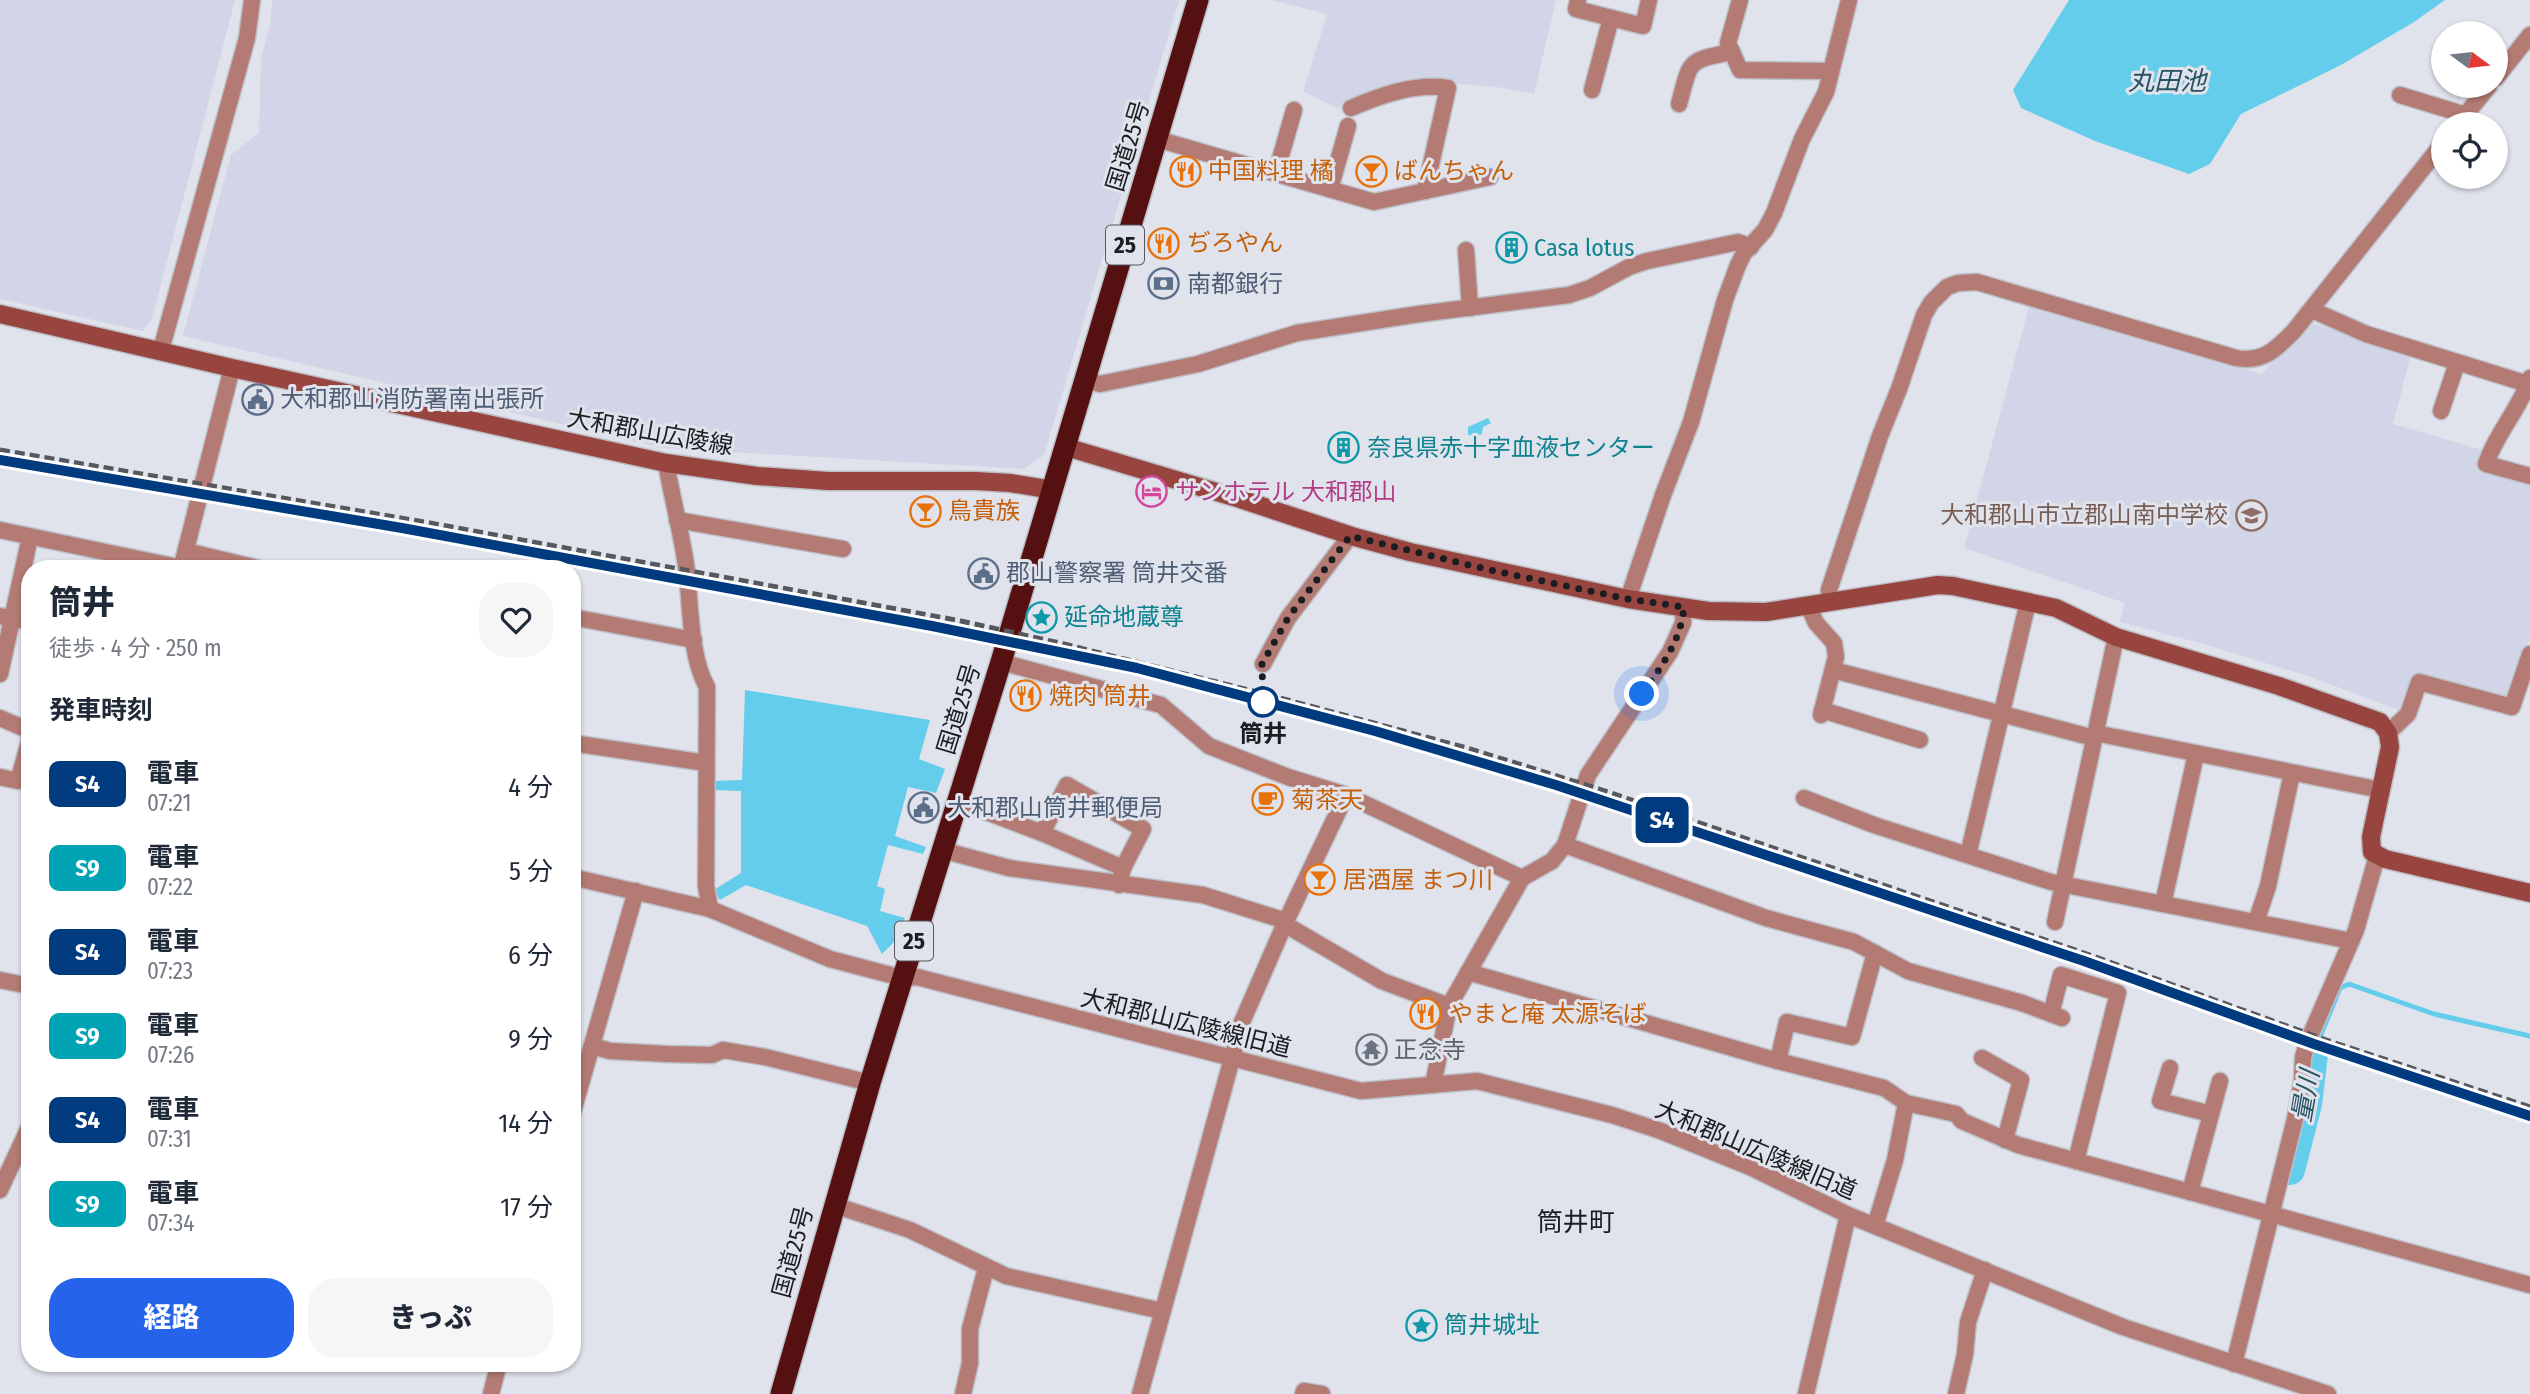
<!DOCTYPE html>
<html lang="ja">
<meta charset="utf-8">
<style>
body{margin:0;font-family:"Fira Sans Condensed","Noto Sans JP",sans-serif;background:#f6f6f7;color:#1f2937;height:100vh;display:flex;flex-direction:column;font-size:26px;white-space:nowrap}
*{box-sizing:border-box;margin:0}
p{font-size:23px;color:#747a83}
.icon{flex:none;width:38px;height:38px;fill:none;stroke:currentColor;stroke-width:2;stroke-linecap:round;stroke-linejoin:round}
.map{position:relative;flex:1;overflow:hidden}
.details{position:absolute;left:21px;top:560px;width:560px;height:812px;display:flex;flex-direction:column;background:#fff;border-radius:28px;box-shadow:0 2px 5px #0004}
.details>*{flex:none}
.badge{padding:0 14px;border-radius:10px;font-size:24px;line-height:46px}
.needle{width:46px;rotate:105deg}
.controls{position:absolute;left:2431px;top:21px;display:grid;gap:14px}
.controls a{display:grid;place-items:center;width:77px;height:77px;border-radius:50%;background:#fff;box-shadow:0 2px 5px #0004;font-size:35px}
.you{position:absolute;width:35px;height:35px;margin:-18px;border:5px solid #fff;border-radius:50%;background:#1a73e8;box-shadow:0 0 0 10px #1a73e833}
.map>.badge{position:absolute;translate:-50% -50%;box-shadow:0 0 0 4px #fff}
h2{padding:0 28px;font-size:26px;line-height:63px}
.round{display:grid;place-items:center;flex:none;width:74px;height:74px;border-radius:28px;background:#f6f6f7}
.head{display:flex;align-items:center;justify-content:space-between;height:119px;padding:0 28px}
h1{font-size:33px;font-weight:800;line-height:52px}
.cta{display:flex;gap:14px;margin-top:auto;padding:14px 28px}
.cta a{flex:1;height:80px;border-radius:28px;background:#2563eb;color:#fff;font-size:28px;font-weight:800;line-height:80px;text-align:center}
.cta a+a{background:#f6f6f7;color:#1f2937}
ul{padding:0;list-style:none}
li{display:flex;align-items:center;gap:21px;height:84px;padding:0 28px}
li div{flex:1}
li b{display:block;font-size:26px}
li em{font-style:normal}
li .badge{min-width:77px;font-weight:700;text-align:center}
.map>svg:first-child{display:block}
.built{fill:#d2d5e7}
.water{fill:#65cdec}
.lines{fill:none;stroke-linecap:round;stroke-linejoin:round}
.stream{stroke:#65cdec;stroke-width:5}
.river{stroke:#65cdec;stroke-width:30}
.street-casing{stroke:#bdbfc7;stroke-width:19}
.secondary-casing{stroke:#bdbfc7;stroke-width:21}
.highway-casing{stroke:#bdbfc7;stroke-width:24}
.street{stroke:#b47a74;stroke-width:16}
.secondary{stroke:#984540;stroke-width:18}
.highway{stroke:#511;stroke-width:21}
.rail{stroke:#56585d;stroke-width:5;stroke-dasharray:10 5;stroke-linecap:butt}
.line-casing{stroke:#fff;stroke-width:16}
.line{stroke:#003b80;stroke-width:10}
.walk{stroke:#1c1d21;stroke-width:7;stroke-dasharray:0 12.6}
.stop-dot{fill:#fff;stroke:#003b80;stroke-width:3.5}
.labels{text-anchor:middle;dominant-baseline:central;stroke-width:6;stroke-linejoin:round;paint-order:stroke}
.shield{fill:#e0e2ec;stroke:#57585e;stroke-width:2}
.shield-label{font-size:23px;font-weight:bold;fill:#1c1d21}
.street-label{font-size:24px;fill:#1c1d21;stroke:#e0e2ec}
.food-label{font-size:24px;fill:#c56008;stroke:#e0e2ec;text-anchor:start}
.culture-label{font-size:24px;fill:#0d838f;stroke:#e0e2ec;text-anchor:start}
.service-label{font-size:24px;fill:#4e5e75;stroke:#e0e2ec;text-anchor:start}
.hotel-label{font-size:24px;fill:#b23c85;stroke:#e0e2ec;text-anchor:start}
.education-label{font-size:24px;fill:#785e54;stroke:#e0e2ec;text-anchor:end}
.stop-label{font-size:24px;font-weight:bold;fill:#1c1d21;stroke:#e0e2ec}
.worship-label{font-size:24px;fill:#5b616d;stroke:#e0e2ec;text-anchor:start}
.water-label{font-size:26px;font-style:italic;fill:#275462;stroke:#e0e2ec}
.neighbourhood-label{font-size:26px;fill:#1c1d21;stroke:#e0e2ec}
</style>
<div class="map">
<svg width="2530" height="1394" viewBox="0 0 2530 1394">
<rect width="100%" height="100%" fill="#e0e2ec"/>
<!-- built -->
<g class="built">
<polygon points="0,0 235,0 152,319 143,331 0,299"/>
<polygon points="272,0 1179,0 1044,455 1024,469 663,448 183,336 231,155 259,133 261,59 270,24"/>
<polygon points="1271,0 1556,0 1534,94 1497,87 1424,81 1382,90 1337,108 1303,91 1327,14"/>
<polygon points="2030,303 2261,374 2312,323 2411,354 2393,424 2486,451 2480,467 2530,482 2530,638 2509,695 2498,699 2415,675 2398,710 2311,677 2200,643 2120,622 2125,603 1964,548"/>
</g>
<!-- water -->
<g class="water">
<polygon points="2069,0 2445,0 2414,22 2341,65 2241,114 2210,164 2189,174 2095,141 2021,108 2013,90"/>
<polygon points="1488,418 1491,423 1483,427 1482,434 1475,436 1468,435 1468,427"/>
<polygon points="745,690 930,720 919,759 945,769 936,793 908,787 895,836 926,847 923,854 888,845 877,886 885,889 880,911 905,918 893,943 882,954 867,926 746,885 720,900 714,890 741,873 741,791 713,790 713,781 742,780"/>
</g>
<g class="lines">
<!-- stream -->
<polyline class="stream" points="2313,1054 2340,988 2349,984 2434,1014 2530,1036"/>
<!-- river -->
<polyline class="river" points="2290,1170 2307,1104 2313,1054"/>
<defs>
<g id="street">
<polyline points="1578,0 1576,9 1643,26 1649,0"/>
<polyline points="1740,0 1728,43 1740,70 1831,71"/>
<polyline points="2496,78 2530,35"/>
<polyline points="1592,90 1611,18"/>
<polyline points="2400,95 2466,115"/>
<path d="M1679,104C1691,59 1687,61 1732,52"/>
<path d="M1351,108C1381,95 1415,83 1448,88L1425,191"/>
<polyline points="2458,124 2489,86"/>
<polyline points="1157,139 1374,202 1490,177"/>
<polyline points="1276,173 1294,110"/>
<polyline points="1330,189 1348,126"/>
<polyline points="1466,250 1470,308"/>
<polyline points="2312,310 2366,334 2528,384"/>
<polyline points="161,350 247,38 252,0"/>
<path d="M2530,378C2520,409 2496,433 2486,464L2530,476"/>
<polyline points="1086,380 1100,384 1198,364 1297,333 1419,314 1569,295 1590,288 1629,267 1647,261 1738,242 1751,247"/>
<polyline points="2441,411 2457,363"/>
<path d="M666,463C672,497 681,531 686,565C691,602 689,655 707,687L706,886L710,909"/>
<polyline points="677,520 843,549"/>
<polyline points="0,530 182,568"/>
<polyline points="186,551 261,569"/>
<polyline points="181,569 232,368"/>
<polyline points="1628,599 1663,495 1691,422 1725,300 1738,265 1744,253 1765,230 1774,213 1802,139 1826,92 1849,0"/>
<path d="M1829,602V590L1880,436L1899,389L1924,315L1931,303L1947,287L1958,283L1977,282L2236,358C2263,363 2276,349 2294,331L2443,143"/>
<polyline points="1808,605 1816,623 1834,643 1836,657 1821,715"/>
<polyline points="0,616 30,622"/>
<polyline points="572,617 694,640"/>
<polyline points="1001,662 1161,705 1209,746 1288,777 1346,795 1522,878"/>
<polyline points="1263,664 1288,618 1350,536"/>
<polyline points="1833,670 2094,738"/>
<polyline points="0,674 30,537"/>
<polyline points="1822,710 1920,740"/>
<polyline points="0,718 30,731"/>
<polyline points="2095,733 2381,790"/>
<polyline points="2388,733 2408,714 2419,682 2512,707 2530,654"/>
<polyline points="572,743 706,763"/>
<polyline points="0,777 18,781 30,739"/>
<polyline points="1804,798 1874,825 2051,882 2351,941"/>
<polyline points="958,801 1042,833 1123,868"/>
<polyline points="1042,833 1067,785 1143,829 1123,868 1119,885"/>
<polyline points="1565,845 1766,918 1854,942 1908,971 2022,1003 2062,1018"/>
<polyline points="942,850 1009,868 1203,895 1286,921"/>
<polyline points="1968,855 2028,602"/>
<polyline points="572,877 710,909 830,959 902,978 917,977 1361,1091 1477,1081 1612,1115 1661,1131 1750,1167 1848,1215 2123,1327 2328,1394"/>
<polyline points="2163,904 2196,754"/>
<polyline points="2055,922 2116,637"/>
<polyline points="2256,922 2268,886 2292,773"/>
<polyline points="1286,925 1382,981 1449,1006"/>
<polyline points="1468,972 1778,1061 1884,1088 1906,1103 1956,1114 1962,1121 2018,1145 2530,1285"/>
<polyline points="0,980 30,986"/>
<polyline points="2051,1014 2061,975 2118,993 2076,1161"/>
<polyline points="592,1046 610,1051 667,1054 712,1055 723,1050 765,1057 870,1083"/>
<polyline points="1982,1058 2021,1080 2005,1140"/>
<polyline points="1778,1061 1787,1022 1852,1037 1875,953"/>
<polyline points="2170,1068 2160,1101 2211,1114"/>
<polyline points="1433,1085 1449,1006 1522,878 1552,861 1565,845 1588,775 1670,652 1683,623 1684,607"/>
<polyline points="572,1115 636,891"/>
<polyline points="0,1190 30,1125"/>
<polyline points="2190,1192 2220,1081"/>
<polyline points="834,1205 910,1230 1006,1276 1162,1311"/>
<polyline points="1875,1226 1895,1160 1906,1103"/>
<polyline points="2234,1364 2295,1119 2302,1081 2303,1057 2308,1041 2356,930 2377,856"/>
<polyline points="491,1394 499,1363"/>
<polyline points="963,1394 970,1363 970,1329 986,1268"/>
<polyline points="1140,1394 1242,1022 1286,921 1346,795"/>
<polyline points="1303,1394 1304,1391 1322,1394"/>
<polyline points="1806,1394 1848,1215"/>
<polyline points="1956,1394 1965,1354 1968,1322 1985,1270"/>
</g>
<g id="secondary">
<polyline points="0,314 232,368 666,463 757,476 828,481 976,481 1010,483 1053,490"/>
<polyline points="1066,447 1240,499 1355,537 1410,552 1628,599 1708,611 1766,612 1938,585 1953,586 2056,608 2116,637 2279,686 2380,722 2388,733 2390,747 2371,837 2372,852 2385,859 2530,893"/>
</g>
<polyline id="highway" points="781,1394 870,1083 1001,662 1198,0"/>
</defs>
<!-- street casing -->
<use href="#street" class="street-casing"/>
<!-- secondary casing -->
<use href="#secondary" class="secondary-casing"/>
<!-- highway casing -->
<use href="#highway" class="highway-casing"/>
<!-- street -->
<use href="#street" class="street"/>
<!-- secondary -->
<use href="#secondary" class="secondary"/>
<!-- highway -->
<use href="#highway" class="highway"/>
<!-- rail -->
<polyline class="rail" points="0,450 430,523 961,621 1064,644 1265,694 1467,748 1599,789 2087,954 2326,1040 2530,1107"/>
</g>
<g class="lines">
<defs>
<polyline id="line" points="0,460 402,528 932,626 1137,668 1375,731 1556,785 2084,961 2314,1044 2530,1116"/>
</defs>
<!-- line casing -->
<use href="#line" class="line-casing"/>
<!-- line -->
<use href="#line" class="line"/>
<!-- walk -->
<path class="walk" d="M1263,702L1262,664L1288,618L1350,536L1490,570L1628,599L1684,607C1681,641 1661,667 1642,694"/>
</g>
<!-- icons -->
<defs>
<symbol id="restaurant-ring" viewBox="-11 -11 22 22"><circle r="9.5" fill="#e0e2ec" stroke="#e8710a" stroke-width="1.5"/><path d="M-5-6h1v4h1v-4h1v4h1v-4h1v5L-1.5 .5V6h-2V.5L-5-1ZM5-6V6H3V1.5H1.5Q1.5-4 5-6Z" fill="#e8710a"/></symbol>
<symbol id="bar-ring" viewBox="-11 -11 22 22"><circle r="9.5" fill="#e0e2ec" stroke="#e8710a" stroke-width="1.5"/><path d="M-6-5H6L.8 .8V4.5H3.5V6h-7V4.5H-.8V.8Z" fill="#e8710a"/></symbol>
<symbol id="building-ring" viewBox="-11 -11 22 22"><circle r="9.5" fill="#e0e2ec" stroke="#0f9aa8" stroke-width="1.5"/><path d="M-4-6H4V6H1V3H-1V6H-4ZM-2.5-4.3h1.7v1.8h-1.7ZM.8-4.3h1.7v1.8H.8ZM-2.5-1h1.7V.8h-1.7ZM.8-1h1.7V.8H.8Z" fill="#0f9aa8"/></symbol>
<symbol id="bank-ring" viewBox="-11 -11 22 22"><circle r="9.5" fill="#e0e2ec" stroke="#5c6f8a" stroke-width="1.5"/><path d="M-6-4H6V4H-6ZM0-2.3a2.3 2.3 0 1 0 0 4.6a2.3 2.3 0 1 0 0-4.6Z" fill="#5c6f8a"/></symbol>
<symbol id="civic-ring" viewBox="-11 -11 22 22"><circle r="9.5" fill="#e0e2ec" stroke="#5c6f8a" stroke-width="1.5"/><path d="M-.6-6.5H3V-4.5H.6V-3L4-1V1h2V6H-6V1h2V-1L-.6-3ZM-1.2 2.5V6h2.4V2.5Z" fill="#5c6f8a"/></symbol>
<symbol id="hotel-ring" viewBox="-11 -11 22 22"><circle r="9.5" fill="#e0e2ec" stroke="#d1479c" stroke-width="1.5"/><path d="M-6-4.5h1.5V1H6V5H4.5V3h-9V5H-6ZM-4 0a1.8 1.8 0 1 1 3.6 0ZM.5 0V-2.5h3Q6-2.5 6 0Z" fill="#d1479c"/></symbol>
<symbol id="school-ring" viewBox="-11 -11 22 22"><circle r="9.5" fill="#e0e2ec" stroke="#8d6e63" stroke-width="1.5"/><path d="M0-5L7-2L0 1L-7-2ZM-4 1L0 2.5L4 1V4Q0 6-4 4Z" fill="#8d6e63"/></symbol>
<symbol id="sight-ring" viewBox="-11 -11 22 22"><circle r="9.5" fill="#e0e2ec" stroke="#0f9aa8" stroke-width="1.5"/><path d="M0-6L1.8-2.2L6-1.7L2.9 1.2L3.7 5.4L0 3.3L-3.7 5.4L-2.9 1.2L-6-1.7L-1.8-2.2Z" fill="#0f9aa8"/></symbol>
<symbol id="cafe-ring" viewBox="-11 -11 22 22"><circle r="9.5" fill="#e0e2ec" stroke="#e8710a" stroke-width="1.5"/><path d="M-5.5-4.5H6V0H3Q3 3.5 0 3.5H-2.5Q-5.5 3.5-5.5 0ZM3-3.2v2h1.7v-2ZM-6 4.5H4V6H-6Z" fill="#e8710a"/></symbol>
<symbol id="temple-ring" viewBox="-11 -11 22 22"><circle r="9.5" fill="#e0e2ec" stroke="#6b7280" stroke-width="1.5"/><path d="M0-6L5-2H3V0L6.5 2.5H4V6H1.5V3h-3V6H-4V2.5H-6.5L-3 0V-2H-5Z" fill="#6b7280"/></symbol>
</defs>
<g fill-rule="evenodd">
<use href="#restaurant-ring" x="1168" y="154" width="35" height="35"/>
<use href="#bar-ring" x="1354" y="154" width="35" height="35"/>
<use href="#restaurant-ring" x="1146" y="226" width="35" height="35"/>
<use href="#building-ring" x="1494" y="230" width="35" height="35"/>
<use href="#bank-ring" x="1146" y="266" width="35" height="35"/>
<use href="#civic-ring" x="240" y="382" width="35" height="35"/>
<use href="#building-ring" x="1326" y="430" width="35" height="35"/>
<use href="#hotel-ring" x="1134" y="474" width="35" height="35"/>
<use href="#bar-ring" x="908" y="494" width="35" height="35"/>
<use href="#school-ring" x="2234" y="498" width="35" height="35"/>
<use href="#civic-ring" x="966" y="556" width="35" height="35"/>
<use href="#sight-ring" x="1024" y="600" width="35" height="35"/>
<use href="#restaurant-ring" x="1008" y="678" width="35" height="35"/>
<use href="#cafe-ring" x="1250" y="782" width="35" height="35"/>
<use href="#civic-ring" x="906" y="790" width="35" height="35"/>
<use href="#bar-ring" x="1302" y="862" width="35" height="35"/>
<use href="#restaurant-ring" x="1408" y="996" width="35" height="35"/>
<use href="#temple-ring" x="1354" y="1032" width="35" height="35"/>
<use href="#sight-ring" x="1404" y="1308" width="35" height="35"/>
</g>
<!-- markers -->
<circle class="stop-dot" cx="1263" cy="702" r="14"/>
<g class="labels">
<!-- shield labels -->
<g class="shield">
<rect x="1106" y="225.5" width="38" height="39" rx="5"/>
<rect x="895" y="921.5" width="38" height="39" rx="5"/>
</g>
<g class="shield-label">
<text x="1125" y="245">25</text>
<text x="914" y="941">25</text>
</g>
<!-- street labels -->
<g class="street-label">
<text transform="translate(1128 146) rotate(-73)">国道25号</text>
<text transform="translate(650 432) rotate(10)">大和郡山広陵線</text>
<text transform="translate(959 709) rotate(-73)">国道25号</text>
<text transform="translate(1186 1023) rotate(14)">大和郡山広陵線旧道</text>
<text transform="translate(1756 1150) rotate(23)">大和郡山広陵線旧道</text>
<text transform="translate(793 1252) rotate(-75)">国道25号</text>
</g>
<!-- food labels -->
<g class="food-label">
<text x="1208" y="171">中国料理 橘</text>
<text x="1394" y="171">ばんちゃん</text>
<text x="1187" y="243">ぢろやん</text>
<text x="948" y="511">鳥貴族</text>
<text x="1049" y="696">焼肉 筒井</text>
<text x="1291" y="800">菊茶天</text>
<text x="1343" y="880">居酒屋 まつ川</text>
<text x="1449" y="1014">やまと庵 太源そば</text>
</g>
<!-- culture labels -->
<g class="culture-label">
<text x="1534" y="248">Casa lotus</text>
<text x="1367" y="448">奈良県赤十字血液センター</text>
<text x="1064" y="617">延命地蔵尊</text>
<text x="1444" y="1325">筒井城址</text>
</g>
<!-- service labels -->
<g class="service-label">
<text x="1187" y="284">南都銀行</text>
<text x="280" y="399">大和郡山消防署南出張所</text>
<text x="1006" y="573">郡山警察署 筒井交番</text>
<text x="947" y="808">大和郡山筒井郵便局</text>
</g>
<!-- hotel labels -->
<g class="hotel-label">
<text x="1175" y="492">サンホテル 大和郡山</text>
</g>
<!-- education labels -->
<g class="education-label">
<text x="2228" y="515">大和郡山市立郡山南中学校</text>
</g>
<!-- stop labels -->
<g class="stop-label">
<text x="1263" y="734">筒井</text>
</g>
<!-- worship labels -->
<g class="worship-label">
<text x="1394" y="1050">正念寺</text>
</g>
<!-- water labels -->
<g class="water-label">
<text x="2167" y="81">丸田池</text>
<text transform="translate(2306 1096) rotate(-80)">量川</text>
</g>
<!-- neighbourhood labels -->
<g class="neighbourhood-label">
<text x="1576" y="1222">筒井町</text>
</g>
</g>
</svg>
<div class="controls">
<a><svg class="needle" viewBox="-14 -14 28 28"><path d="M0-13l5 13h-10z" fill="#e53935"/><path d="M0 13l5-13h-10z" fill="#747a83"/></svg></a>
<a><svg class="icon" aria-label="locate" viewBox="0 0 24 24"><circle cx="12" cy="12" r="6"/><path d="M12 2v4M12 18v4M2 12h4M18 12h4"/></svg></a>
</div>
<div class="you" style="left:1642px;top:694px"></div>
<b class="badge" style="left:1662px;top:820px;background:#003b80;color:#fff">S4</b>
<section class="details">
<div class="head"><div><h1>筒井</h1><p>徒歩 · 4 分 · 250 m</p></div><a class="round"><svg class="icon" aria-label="heart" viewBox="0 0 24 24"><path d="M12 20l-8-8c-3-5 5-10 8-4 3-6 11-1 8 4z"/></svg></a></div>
<h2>発車時刻</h2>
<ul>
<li><span class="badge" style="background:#003b80;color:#fff">S4</span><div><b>電車</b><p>07:21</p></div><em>4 分</em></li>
<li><span class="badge" style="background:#00a3b4;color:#fff">S9</span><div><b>電車</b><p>07:22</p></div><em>5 分</em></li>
<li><span class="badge" style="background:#003b80;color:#fff">S4</span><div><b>電車</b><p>07:23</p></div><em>6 分</em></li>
<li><span class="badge" style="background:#00a3b4;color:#fff">S9</span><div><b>電車</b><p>07:26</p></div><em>9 分</em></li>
<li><span class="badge" style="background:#003b80;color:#fff">S4</span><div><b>電車</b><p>07:31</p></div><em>14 分</em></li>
<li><span class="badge" style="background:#00a3b4;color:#fff">S9</span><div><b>電車</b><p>07:34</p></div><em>17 分</em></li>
</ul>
<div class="cta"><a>経路</a><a>きっぷ</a></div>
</section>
</div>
